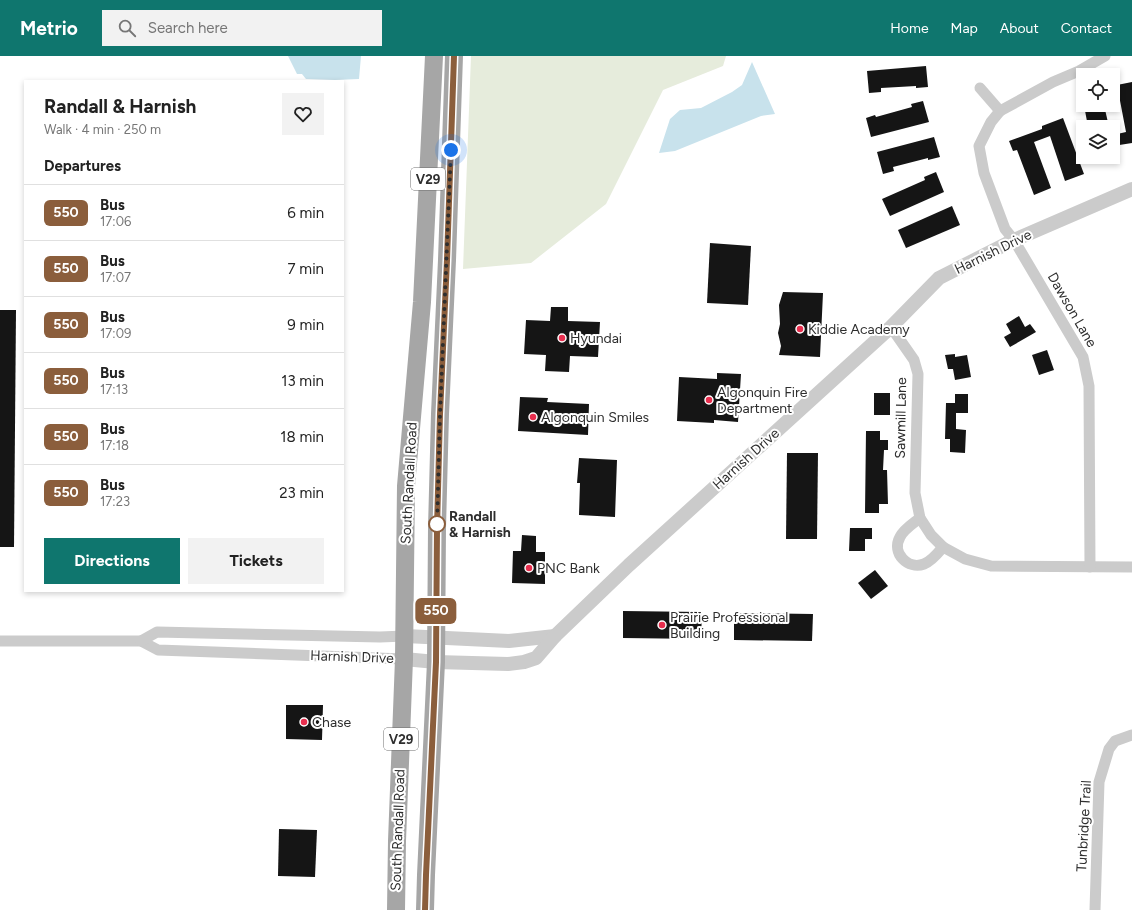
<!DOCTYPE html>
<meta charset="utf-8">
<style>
body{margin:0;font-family:Figtree,sans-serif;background:#f2f2f2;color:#222;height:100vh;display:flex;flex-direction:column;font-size:15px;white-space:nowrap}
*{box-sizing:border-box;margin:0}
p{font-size:13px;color:#767676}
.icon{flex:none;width:22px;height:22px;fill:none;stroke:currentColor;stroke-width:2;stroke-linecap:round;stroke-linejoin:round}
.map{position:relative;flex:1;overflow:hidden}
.details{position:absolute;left:24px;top:24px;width:320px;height:512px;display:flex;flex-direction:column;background:#fff;border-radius:0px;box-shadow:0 2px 6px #0003}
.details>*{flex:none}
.badge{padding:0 8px;border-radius:6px;font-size:14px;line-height:26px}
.controls{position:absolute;left:1076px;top:12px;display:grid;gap:8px}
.controls a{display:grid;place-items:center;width:44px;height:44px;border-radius:0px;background:#fff;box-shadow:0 2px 6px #0003;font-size:20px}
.you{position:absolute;width:20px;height:20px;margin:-10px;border:3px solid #fff;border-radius:50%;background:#1a73e8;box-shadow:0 0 0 6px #1a73e833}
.map>.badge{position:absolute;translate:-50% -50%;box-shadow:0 0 0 2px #fff}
h2{padding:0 20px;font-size:15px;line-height:36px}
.round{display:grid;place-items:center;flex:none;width:42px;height:42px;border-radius:0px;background:#f2f2f2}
.headline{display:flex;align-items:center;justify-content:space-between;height:68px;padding:0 20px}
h1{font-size:19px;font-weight:700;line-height:30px}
.action{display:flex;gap:8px;margin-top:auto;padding:8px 20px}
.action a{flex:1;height:46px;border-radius:0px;background:#0f766e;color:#fff;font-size:16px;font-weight:700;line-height:46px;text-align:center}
.action a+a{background:#f2f2f2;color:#222}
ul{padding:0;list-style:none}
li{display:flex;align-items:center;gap:12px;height:56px;padding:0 20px;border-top:1px solid #e0e0e0}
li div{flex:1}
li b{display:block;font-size:15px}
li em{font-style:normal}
li .badge{min-width:44px;font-weight:700;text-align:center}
header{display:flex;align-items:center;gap:24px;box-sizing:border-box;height:56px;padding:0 20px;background:#0f766e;color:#fff}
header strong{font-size:19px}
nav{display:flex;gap:22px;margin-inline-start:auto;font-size:14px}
.search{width:280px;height:36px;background:#f2f2f2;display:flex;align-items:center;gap:10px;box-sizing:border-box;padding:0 14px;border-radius:0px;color:#767676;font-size:15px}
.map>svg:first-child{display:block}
.green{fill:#e6ecdc}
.water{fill:#c8e2ec}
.building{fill:#151515}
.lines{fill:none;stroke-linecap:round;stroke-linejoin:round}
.minor{stroke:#cbcbcb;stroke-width:11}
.tertiary{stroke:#cbcbcb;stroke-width:14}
.primary{stroke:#a6a6a6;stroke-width:18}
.line-casing{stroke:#fff;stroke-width:9}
.line{stroke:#8b5e3c;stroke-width:6}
.walk{stroke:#2e2e2e;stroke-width:4;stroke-dasharray:0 7.2}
.poi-dot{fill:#e82e4e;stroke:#fff;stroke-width:1.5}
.stop-dot{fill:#fff;stroke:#8b5e3c;stroke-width:2}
.labels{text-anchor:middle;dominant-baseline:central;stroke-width:4;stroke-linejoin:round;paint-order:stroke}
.shield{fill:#fff;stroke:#6d6d6d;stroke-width:1}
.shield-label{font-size:13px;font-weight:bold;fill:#2e2e2e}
.street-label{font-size:14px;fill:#2e2e2e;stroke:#fff}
.poi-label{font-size:14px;fill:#2e2e2e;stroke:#fff;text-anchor:start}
.stop-label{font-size:14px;font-weight:bold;fill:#2e2e2e;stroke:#fff;text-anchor:start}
</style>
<header>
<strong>Metrio</strong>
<div class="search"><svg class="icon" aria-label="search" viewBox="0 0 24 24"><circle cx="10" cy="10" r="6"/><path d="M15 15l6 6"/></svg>Search here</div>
<nav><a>Home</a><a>Map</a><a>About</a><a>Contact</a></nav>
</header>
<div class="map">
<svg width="1132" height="854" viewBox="0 0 1132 854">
<rect width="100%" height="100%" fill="#fff"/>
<!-- green -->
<polygon class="green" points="471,0 726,0 723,10 663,34 606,148 531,207 463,213"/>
<!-- water -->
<g class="water">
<polygon points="288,0 361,0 359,23 335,24 306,23 302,18 297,18"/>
<polygon points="752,6 775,58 761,60 675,95 659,97 670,63 680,54 701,52 732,36 742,29"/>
</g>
<!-- building -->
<g class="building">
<polygon points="926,10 928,31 916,32 916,30 881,32 881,36 869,37 867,15"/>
<polygon points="1132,26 1132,87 1113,90 1113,79 1126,76 1117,29"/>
<polygon points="923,45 929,66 871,81 866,62 875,59 876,61 912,51 911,48"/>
<polygon points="1084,49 1104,49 1109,71 1088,71"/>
<polygon points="1063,62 1084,118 1065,125 1050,80 1034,86 1051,132 1034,139 1017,94 1013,95 1009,85 1042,73 1042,70"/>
<polygon points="934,81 940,101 928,104 928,102 893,111 894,115 883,118 877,96"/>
<polygon points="936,116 944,136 890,160 882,143 925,124 924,121"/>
<polygon points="952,150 960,169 906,192 898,174"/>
<polygon points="710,187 751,190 748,249 707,247"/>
<polygon points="783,236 823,237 820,301 779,299 781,290 778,277 780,268 779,249"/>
<polygon points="551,251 568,251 568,265 600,266 598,301 570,300 569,316 545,315 546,299 524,298 526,264 550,265"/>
<polygon points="0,254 16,254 14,491 0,491"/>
<polygon points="1019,260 1025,271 1030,268 1036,276 1010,291 1004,281 1011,277 1006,268"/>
<polygon points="1047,294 1054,314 1039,319 1032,299"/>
<polygon points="955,298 955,301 967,299 971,321 955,324 953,313 948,313 945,299"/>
<polygon points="717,317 741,318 738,366 714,364 714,367 677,365 679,321 717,323"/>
<rect x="874" y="337" width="16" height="22"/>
<polygon points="955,338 968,338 968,357 956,357 956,373 966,374 965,397 950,396 950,383 945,383 946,347 955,347"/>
<polygon points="520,341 548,342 547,346 589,348 588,379 518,375"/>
<polygon points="866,375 880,375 880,384 888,384 888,394 884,394 883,414 887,414 888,448 879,448 879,457 865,457"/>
<polygon points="787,397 818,397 817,483 786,483"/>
<polygon points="579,402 617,404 615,461 579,459 580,427 577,427"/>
<polygon points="850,472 872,472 872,483 865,483 865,495 849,495"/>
<polygon points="522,479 536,480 536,496 545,496 545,528 512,527 513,495 521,495"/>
<polygon points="875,514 888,530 871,543 858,527"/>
<polygon points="623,555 702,556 701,583 623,582"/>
<polygon points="734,557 813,558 812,585 734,584"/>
<polygon points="286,649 323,649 322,684 286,683"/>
<polygon points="279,773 317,774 315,821 278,820"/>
</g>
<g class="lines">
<!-- minor -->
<g class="minor">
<polyline points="980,32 1000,55"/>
<polyline points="891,271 914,304 918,318 915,437 920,462 931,479 943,491 965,503 991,510 1132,511"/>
<path d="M920,462C914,467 904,473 900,481C891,497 908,514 924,508C932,505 938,497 943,491"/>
<polyline points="1090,511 1089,330 1083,301 1014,184 1005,173 984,117 979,90 991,66 1000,55 1053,26 1079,15 1105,0"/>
<polyline points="0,585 141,585 158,594 404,603"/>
<polyline points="141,585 157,576 380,581 405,580"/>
<polyline points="1095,854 1099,726 1109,693 1115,685 1132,679"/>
</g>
<!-- tertiary -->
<g class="tertiary">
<polyline points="405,580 509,585 555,580"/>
<polyline points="404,603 436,606 508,608 524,606 536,602 555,580 629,509 891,271 939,222 1014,184 1132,133"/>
</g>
<!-- primary -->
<g class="primary">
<polyline points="396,854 397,785 404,603 406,430 422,246 434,0"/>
<polyline points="425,854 426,819 436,606 437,472 440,358 447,204 454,0"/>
</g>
</g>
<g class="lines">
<defs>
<polyline id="line" points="425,854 426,819 436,606 437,472 440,358 447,204 454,0"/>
</defs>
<!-- line casing -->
<use href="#line" class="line-casing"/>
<!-- line -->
<use href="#line" class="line"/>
<!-- walk -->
<polyline class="walk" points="437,468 437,472 440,358 451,94"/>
</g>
<!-- markers -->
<g class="poi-dot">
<circle cx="800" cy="273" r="4"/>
<circle cx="562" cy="282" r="4"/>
<circle cx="709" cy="344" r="4"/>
<circle cx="533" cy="361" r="4"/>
<circle cx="529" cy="512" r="4"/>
<circle cx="662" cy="569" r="4"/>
<circle cx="304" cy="666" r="4"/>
</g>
<circle class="stop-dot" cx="437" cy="468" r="8"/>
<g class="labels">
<!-- shield labels -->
<g class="shield">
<rect x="411" y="112" width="34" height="22" rx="3"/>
<rect x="384" y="672" width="34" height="22" rx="3"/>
</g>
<g class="shield-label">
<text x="428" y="123">V29</text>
<text x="401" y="683">V29</text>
</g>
<!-- street labels -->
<g class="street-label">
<text transform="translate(993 196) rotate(-26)">Harnish Drive</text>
<text transform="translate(1072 254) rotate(60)">Dawson Lane</text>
<text transform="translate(901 362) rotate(-89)">Sawmill Lane</text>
<text transform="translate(746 403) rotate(-42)">Harnish Drive</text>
<text transform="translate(409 427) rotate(-87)">South Randall Road</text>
<text transform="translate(352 601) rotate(2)">Harnish Drive</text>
<text transform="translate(1084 770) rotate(-87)">Tunbridge Trail</text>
<text transform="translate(398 774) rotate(-88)">South Randall Road</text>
</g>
<!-- poi labels -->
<g class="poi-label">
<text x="808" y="273">Kiddie Academy</text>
<text x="570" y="282">Hyundai</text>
<text x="717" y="336">Algonquin Fire<tspan x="717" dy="16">Department</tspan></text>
<text x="541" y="361">Algonquin Smiles</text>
<text x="537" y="512">PNC Bank</text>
<text x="670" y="561">Prairie Professional<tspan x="670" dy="16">Building</tspan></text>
<text x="312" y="666">Chase</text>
</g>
<!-- stop labels -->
<g class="stop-label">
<text x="449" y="460">Randall<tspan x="449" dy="16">&amp; Harnish</tspan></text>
</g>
</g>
</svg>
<div class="controls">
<a><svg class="icon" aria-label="locate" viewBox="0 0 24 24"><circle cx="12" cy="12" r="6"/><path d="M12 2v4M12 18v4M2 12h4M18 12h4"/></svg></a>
<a><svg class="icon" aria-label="layers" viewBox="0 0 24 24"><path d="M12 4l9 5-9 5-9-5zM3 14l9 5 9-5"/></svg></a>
</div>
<div class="you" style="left:451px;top:94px"></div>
<b class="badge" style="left:436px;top:555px;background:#8b5e3c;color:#fff">550</b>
<section class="details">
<div class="headline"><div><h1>Randall &amp; Harnish</h1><p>Walk · 4 min · 250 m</p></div><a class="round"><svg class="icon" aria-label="heart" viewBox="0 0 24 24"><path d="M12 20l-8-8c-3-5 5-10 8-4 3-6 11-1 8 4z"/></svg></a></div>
<h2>Departures</h2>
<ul>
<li><span class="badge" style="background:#8b5e3c;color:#fff">550</span><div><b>Bus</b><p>17:06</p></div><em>6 min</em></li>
<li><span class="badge" style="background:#8b5e3c;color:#fff">550</span><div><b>Bus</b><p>17:07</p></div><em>7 min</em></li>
<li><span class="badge" style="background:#8b5e3c;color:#fff">550</span><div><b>Bus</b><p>17:09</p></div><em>9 min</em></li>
<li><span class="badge" style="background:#8b5e3c;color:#fff">550</span><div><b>Bus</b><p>17:13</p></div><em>13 min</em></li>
<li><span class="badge" style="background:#8b5e3c;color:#fff">550</span><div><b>Bus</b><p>17:18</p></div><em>18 min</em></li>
<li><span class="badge" style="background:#8b5e3c;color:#fff">550</span><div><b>Bus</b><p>17:23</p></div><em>23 min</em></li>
</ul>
<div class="action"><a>Directions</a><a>Tickets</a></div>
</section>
</div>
